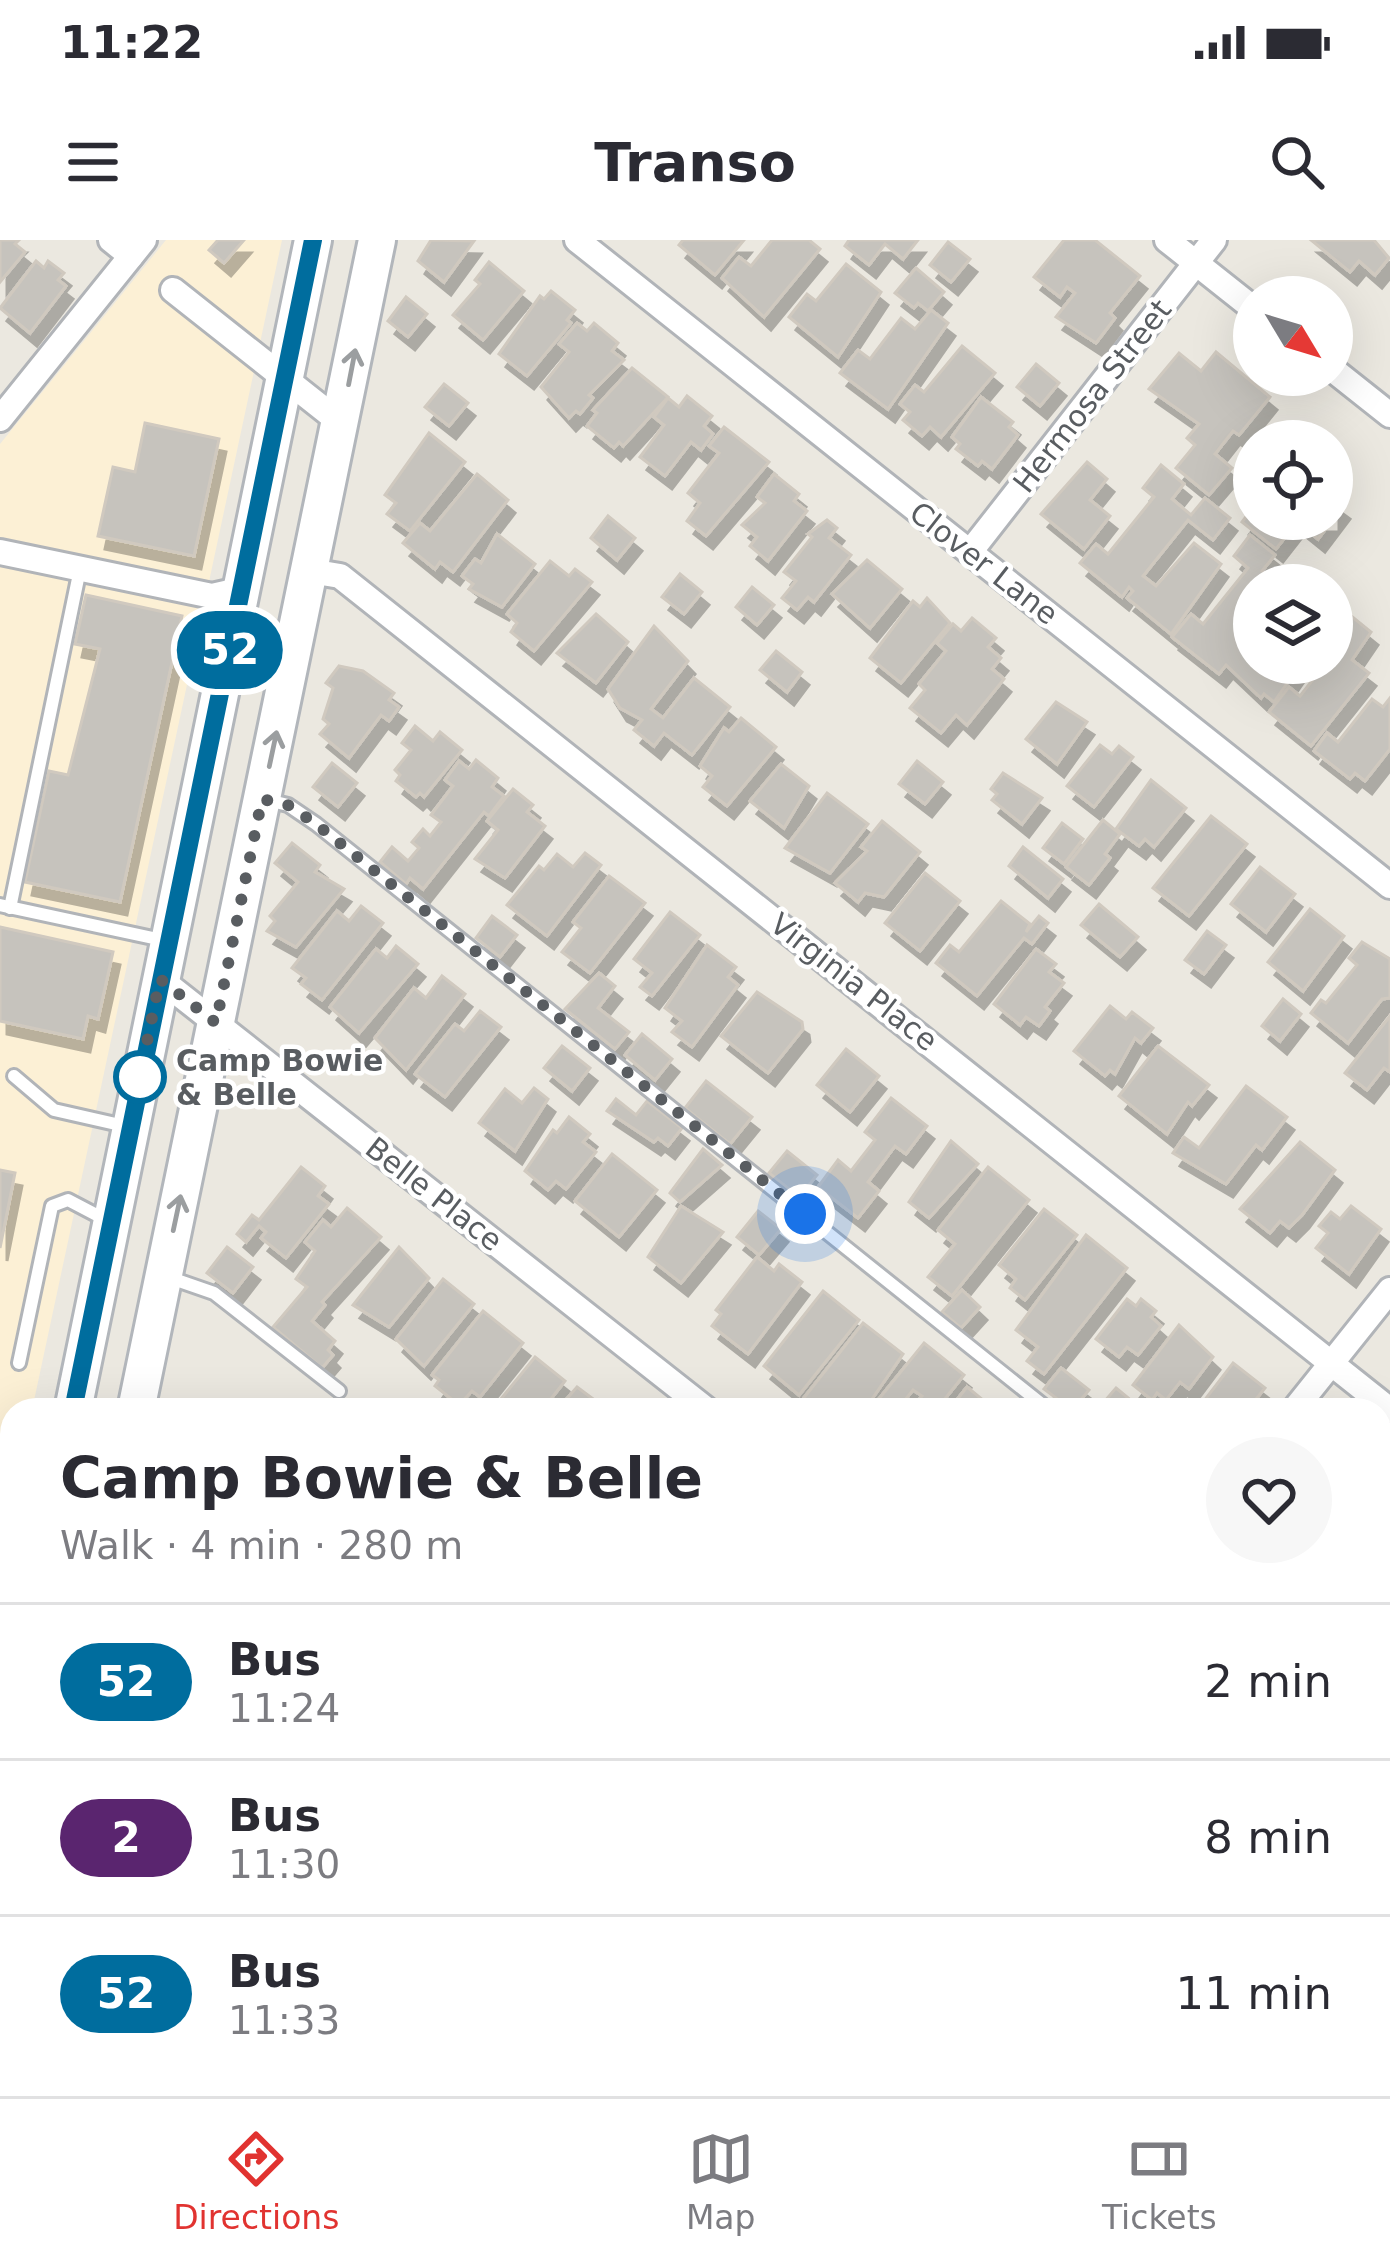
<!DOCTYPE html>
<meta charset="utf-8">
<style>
body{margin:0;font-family:"DejaVu Sans",sans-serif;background:#f7f7f7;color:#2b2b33;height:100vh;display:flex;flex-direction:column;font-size:45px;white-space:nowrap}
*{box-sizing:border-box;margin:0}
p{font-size:39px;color:#7c7c81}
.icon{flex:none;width:66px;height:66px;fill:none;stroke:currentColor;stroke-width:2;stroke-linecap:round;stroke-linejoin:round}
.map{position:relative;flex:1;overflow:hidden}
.details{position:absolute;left:0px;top:1158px;width:1392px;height:699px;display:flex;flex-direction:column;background:#fff;border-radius:36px 36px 0 0;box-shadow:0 12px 48px #0002}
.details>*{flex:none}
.badge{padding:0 24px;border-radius:39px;font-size:42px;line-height:78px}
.needle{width:78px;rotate:128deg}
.fabs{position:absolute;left:1233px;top:36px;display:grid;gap:24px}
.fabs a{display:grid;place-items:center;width:120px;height:120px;border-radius:50%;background:#fff;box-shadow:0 12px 48px #0002;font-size:60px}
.you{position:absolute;width:60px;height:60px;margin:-30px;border:9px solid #fff;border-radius:50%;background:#1a73e8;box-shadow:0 0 0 18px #1a73e833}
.map>.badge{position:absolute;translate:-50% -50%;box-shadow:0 0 0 6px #fff}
.round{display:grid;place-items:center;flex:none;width:126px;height:126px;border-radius:63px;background:#f7f7f7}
.headline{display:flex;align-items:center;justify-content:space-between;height:204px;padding:0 60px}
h1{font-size:57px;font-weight:600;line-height:90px}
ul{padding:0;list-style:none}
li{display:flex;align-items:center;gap:36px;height:156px;padding:0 60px;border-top:3px solid #e1e1e2}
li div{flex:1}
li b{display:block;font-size:45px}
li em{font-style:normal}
li .badge{min-width:132px;font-weight:700;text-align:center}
.status{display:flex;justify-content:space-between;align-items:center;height:84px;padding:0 60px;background:#fff;direction:ltr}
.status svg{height:33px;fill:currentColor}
header{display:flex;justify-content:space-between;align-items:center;height:156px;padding:0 60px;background:#fff;font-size:54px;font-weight:600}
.tab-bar{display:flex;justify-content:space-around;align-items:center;height:168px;border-top:3px solid #e1e1e2;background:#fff;font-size:33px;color:#7c7c81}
.tab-bar a{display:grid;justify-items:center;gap:6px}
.tab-bar .on{color:#e13330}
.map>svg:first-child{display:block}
.commercial{fill:#fcf0d5}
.building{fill:#c6c3bd;stroke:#d0c9bf;stroke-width:3;filter:url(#shadow)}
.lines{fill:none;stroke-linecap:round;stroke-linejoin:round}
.service-casing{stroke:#b1b4b8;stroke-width:18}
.minor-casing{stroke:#b1b4b8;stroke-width:30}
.secondary-casing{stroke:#b2b6bb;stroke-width:42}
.service{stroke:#fff;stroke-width:12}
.minor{stroke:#fff;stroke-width:24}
.secondary{stroke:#fff;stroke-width:36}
.oneway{stroke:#9b9ea0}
.line-casing{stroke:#fff;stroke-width:27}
.line{stroke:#006d9e;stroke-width:18}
.walk{stroke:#595d61;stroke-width:12;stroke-dasharray:0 21.6}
.stop-dot{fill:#fff;stroke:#006d9e;stroke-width:6}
.labels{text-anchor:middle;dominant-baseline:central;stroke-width:9;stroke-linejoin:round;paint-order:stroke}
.street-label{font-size:30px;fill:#595d61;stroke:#fff}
.stop-label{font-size:30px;font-weight:bold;fill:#595d61;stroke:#fff;text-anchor:start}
</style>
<div class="status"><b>11:22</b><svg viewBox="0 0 49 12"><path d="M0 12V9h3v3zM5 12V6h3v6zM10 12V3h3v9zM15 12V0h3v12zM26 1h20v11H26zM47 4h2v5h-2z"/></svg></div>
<header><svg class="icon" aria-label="menu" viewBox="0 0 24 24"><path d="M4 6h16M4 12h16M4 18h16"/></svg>Transo<svg class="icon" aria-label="search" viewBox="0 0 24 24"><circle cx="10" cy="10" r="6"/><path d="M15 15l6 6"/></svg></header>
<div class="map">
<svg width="1390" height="1856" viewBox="0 0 1390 1856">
<defs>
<filter id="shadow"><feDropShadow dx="7" dy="13" stdDeviation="0" flood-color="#0004"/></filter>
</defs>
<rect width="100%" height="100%" fill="#ebe8e0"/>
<!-- commercial -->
<polygon class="commercial" points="166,0 282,0 32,1170 12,1170 12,1269 0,1328 0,204"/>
<!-- building -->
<g class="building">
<polygon points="0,0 19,0 15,4 25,12 0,42"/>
<polygon points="218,0 244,0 224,23 209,10"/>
<polygon points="431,0 474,1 444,42 418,21"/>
<polygon points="683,0 744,0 715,35 679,5"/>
<polygon points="772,0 809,0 820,9 764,77 722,38 739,17 751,26"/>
<polygon points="849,0 918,0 903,19 885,4 869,25 845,6"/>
<polygon points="1064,0 1095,0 1140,36 1110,73 1115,78 1096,103 1056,77 1075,53 1067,47 1060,57 1034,37"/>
<polygon points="1311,0 1374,0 1389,18 1375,35 1359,21 1350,32"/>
<polygon points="948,2 970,19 951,42 930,25"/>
<polygon points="36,21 44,28 48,21 64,33 58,40 66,46 30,93 0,68"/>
<polygon points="489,22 524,51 483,100 453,75 480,44 475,40"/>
<polygon points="846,24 881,52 838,117 789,77 807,54 816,61"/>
<polygon points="916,28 944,52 928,71 918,63 914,68 895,53"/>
<polygon points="551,51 575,70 567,80 571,83 527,136 499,114 540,56 544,59"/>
<polygon points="406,57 427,74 408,97 388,81"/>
<polygon points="931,70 948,83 888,169 840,133 858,110 870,119 901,78 915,89"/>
<polygon points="577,83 587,91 594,83 618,103 612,111 624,120 589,155 593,158 580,174 576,171 569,178 541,147 569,112 559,104"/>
<polygon points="962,106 995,133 941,197 930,187 922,196 903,180 910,172 900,164 915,145 924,152"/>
<polygon points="1216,112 1270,157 1239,195 1233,191 1215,214 1232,228 1209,255 1176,228 1195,205 1187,198 1199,184 1149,149 1179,113 1201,131"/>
<polygon points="1036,124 1059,143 1040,166 1017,147"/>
<polygon points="632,128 668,157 623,206 619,202 614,208 587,186 597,173 593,170"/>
<polygon points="444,144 468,163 449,186 425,167"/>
<polygon points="687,156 712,176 704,186 713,194 701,210 691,202 665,236 640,217 664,185 654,177 668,158 679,167"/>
<polygon points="981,157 1013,182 1009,187 1018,195 992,229 982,221 978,226 956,209 960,204 952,197"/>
<polygon points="145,183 219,199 194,316 98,296 113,227 135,232"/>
<polygon points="724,187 769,222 706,296 687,281 700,263 688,253 719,213 709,206"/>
<polygon points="429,193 465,222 410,291 387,274 396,263 385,255"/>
<polygon points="1087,222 1107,239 1090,260 1110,276 1084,309 1041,274"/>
<polygon points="1161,225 1184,244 1172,259 1191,275 1205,258 1230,278 1213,300 1188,280 1143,336 1156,346 1194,303 1221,324 1171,394 1127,358 1133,351 1129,347 1122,357 1080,323 1096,304 1108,314 1154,257 1143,248"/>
<polygon points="477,234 508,260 453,332 440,322 435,329 403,303 420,283 430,291"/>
<polygon points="774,234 799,254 794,261 807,271 768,321 750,306 757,297 742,285 765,263 757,257"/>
<polygon points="1332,258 1343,266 1318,299 1297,282 1276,309 1242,282 1254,266 1254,279 1332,279"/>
<polygon points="608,276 635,298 617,320 591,298"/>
<polygon points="827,280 837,288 829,298 851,315 814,362 808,357 797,370 782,358 796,341 784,332 812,297 808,294"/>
<polygon points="497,294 535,324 502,367 469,349 473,344 462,336 475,319 481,323"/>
<polygon points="1250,295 1275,315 1262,331 1280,345 1254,345 1254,384 1243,398 1254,406 1254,423 1301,423 1274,462 1264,454 1261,458 1226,425 1219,434 1172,397 1191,374 1203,384 1248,328 1234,316"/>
<polygon points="867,320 902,349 870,388 832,354"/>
<polygon points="550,321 569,336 575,329 592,342 534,411 511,392 517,383 507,374"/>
<polygon points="680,334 702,352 684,374 662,357"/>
<polygon points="752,347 774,365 757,385 736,367"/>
<polygon points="86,355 182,376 120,662 25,642 49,531 68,535 100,409 75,404"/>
<polygon points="927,358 950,383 901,443 870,418 913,361 920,367"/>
<polygon points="1345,371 1371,392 1352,420 1369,433 1311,506 1269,472 1289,447 1300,456 1326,423 1332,423 1341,404 1332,397 1332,387"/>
<polygon points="596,374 628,402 596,443 557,413"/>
<polygon points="972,378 996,398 988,407 1001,418 992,429 1004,439 967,485 956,475 941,493 910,468 925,450 919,444 946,411 937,403 953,384 961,391"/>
<polygon points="654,386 688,421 651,469 663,478 694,438 730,467 692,515 664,493 654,506 634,490 642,480 620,468 608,449"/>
<polygon points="776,411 802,432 787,452 760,430"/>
<polygon points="339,426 363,431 394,453 389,460 399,467 389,481 381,475 349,518 320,494 329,484 323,479 333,448 326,443"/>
<polygon points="1390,458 1390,509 1365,541 1355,533 1350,539 1314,511 1327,493 1338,502 1372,459 1383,467"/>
<polygon points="1056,462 1087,482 1057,524 1026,499"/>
<polygon points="741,478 776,507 727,566 703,547 712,536 700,526 724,488 729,492"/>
<polygon points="415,486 433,501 440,492 462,510 424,557 420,553 416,557 396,541 400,535 395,530 411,510 402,503"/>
<polygon points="1100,505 1112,514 1119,506 1133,517 1094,567 1067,546"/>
<polygon points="476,520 498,538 492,547 504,556 489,576 484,572 423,649 410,638 406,644 380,622 392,607 408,621 419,608 412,602 423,589 430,596 441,582 431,575 453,546 445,540 459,521 469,529"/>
<polygon points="917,521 943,542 925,564 899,544"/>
<polygon points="332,523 357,543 338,567 313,547"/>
<polygon points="781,524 809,546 784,588 750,561"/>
<polygon points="1003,533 1042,558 1022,584 992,560 997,554 991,549"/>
<polygon points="1151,540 1186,568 1154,607 1145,599 1139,606 1116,589"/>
<polygon points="513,549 533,565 527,572 545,586 505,638 475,619 498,590 487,581"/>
<polygon points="827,553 868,584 830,633 785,608"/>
<polygon points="1211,576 1247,604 1189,676 1153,648"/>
<polygon points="1103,580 1120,594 1105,614 1110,618 1089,645 1066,627"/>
<polygon points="882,581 920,612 884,657 865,653 858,662 835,643 867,611 861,607"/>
<polygon points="1062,583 1083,599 1064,624 1043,608"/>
<polygon points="292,603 320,625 315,632 344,649 296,707 267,691 275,681 270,676 298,642 275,623"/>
<polygon points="1023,607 1063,639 1048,658 1009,626"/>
<polygon points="585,613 601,625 547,696 507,665 539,626 544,630 557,614 573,627"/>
<polygon points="1260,627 1295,654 1266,692 1231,664"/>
<polygon points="925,633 960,661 920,711 885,683"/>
<polygon points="609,636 645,663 590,733 562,712 581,688 573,682"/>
<polygon points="1001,661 1030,684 1026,692 1039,676 1048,683 1032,704 1024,698 977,756 936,723 950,705 959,712"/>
<polygon points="1099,664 1138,697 1120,717 1081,685"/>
<polygon points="361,666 383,683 322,760 301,744 306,738 292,728 337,671 349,681"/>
<polygon points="1310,669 1344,696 1303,751 1268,722"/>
<polygon points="670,672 700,695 652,756 640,747 652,733 634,719"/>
<polygon points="492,676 517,695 500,717 476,698"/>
<polygon points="0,687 113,712 98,779 88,776 83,799 0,781"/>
<polygon points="1207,691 1226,705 1204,734 1185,720"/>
<polygon points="1362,702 1390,719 1390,758 1382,759 1348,803 1311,773 1321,760 1326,763 1357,725 1349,718"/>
<polygon points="707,705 736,727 728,737 738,745 692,807 672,792 682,781 665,768"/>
<polygon points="396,706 418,724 359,793 330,767 376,709 387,718"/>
<polygon points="1036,709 1056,724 1049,732 1064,743 1045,767 1050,771 1039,786 1026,777 1020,785 994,764"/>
<polygon points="599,733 615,746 598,768 629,792 615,809 565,769"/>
<polygon points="442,736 465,754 406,830 375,798 414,748 426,758"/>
<polygon points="757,752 802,782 803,789 768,833 721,796"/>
<polygon points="1283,759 1301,774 1280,801 1262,786"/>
<polygon points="1110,766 1126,779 1132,772 1153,788 1141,803 1135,798 1115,834 1110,830 1105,836 1074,811"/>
<polygon points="480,771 501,787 445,857 415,834 455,784 464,791"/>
<polygon points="1390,776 1390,832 1384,828 1367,850 1345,833"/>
<polygon points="642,794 672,819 655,840 625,815"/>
<polygon points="562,806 590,828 572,851 544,828"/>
<polygon points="1158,806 1209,845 1192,866 1188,862 1167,894 1119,856"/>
<polygon points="846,809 879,836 850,872 817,845"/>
<polygon points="706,841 752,877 730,904 685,868"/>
<polygon points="1246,846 1287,877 1262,910 1256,905 1226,944 1173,913 1184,897 1199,908"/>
<polygon points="534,848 548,859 515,911 479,883 505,849 522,863"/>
<polygon points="891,858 927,886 906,914 895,906 868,942 879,951 858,978 818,947 838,920 851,931 875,900 865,892"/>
<polygon points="616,859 636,875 647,861 682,888 668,906 658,898 654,902 607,871"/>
<polygon points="569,877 590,894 583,902 596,912 566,949 556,941 548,950 525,931 553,890 557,893"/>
<polygon points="951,901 978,924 929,978 909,962"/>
<polygon points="1300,902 1335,930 1302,975 1289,988 1280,981 1270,993 1240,969"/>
<polygon points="703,909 722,925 680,962 670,953"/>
<polygon points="787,911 817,935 799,957 769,933"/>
<polygon points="612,914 657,950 619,997 575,961"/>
<polygon points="301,927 325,946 318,956 329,964 286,1018 261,998 266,992 259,986 246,1002 237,994 252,975 259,980"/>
<polygon points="988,927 1029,960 952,1056 928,1037 955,1004 938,990"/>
<polygon points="0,930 15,933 0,1008"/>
<polygon points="681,966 723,992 681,1043 648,1017"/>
<polygon points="1351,966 1381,989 1349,1034 1316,1008 1328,993 1319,986 1331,972 1340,979"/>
<polygon points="347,968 381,997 322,1062 325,1065 312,1081 335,1101 328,1110 333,1115 322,1128 273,1087 307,1047 296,1039 315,1011 305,1002 323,980 331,987"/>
<polygon points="1044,969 1077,995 1025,1060 1010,1048 1016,1039 999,1025"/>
<polygon points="758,971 781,989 759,1015 737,997"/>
<polygon points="1086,995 1127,1028 1044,1134 1027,1121 1038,1107 1016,1090"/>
<polygon points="227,1007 253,1027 233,1053 207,1033"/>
<polygon points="399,1007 429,1038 389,1087 353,1065"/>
<polygon points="757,1017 774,1031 779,1024 802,1042 748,1114 712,1086 721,1074 716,1070"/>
<polygon points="443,1039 474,1064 424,1126 396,1099"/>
<polygon points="962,1050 980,1067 961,1088 942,1072"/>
<polygon points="823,1051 859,1080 799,1155 764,1126"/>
<polygon points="1127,1059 1136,1066 1141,1059 1156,1071 1151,1077 1161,1086 1138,1115 1127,1107 1119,1117 1096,1099"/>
<polygon points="483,1071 523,1103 480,1157 472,1151 459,1165 435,1146 439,1140 432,1135"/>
<polygon points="863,1083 903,1114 865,1169 817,1170 803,1159"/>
<polygon points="1179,1085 1213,1117 1189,1149 1180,1142 1166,1160 1157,1153 1152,1160 1133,1145"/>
<polygon points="924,1103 964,1135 936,1170 911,1170 922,1156 913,1150 897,1170 881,1170 874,1165"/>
<polygon points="535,1117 565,1141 546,1165 552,1170 492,1170"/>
<polygon points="1233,1123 1265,1148 1247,1170 1197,1170"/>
<polygon points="1061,1128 1089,1150 1072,1170 1044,1149"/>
<polygon points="577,1147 608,1170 557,1170"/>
<polygon points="967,1147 983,1160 977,1170 949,1170"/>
<polygon points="1116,1148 1133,1162 1126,1170 1097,1170"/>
<polygon points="1380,1220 1390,1231 1390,1262 1380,1275"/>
<polygon points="1380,1556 1390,1564 1390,1617 1380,1609"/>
<polygon points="316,1845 307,1856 262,1856 251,1847"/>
<polygon points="346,1845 399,1845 391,1856 342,1856"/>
<polygon points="626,1845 689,1845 685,1856 640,1856"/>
<polygon points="855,1845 921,1845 924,1847 917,1856 866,1856"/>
<polygon points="1107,1845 1141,1845 1155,1856 1098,1856"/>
</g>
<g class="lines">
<defs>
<g id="service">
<polyline points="263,559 288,565 316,584 1049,1170"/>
<polyline points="0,665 167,701"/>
<polyline points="10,668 80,329"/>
<polyline points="14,836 54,870 129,887"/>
<polyline points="165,1036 214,1053 339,1151"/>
<polyline points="19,1123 52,966 68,960 110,982"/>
<polyline points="0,1332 12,1334"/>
<polyline points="1380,1428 1390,1416"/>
<polyline points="994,1856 1004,1845"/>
</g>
<g id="minor">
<polyline points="111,0 131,16"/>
<polyline points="577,0 1390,646"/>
<polyline points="1167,0 1254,69"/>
<polyline points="173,50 341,183"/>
<polyline points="1332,129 1390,175"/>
<polyline points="0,179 144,0"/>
<polyline points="0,312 212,356 243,349"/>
<polyline points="970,312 1214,0"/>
<polyline points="310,331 340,336 1390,1170"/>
<polyline points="160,739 707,1170"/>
<polyline points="1294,1170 1390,1050"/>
<polyline points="1380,1748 1390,1736"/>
<polyline points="135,1845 149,1856"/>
<polyline points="1207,1845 1220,1856"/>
<polyline points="747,1856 756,1845"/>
<polyline points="1297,1856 1306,1845"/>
</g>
<g id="secondary">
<polyline points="73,1170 313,0"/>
<polyline points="136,1170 377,0"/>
<polyline points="0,1530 12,1472"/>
<polyline points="0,1819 12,1762"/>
</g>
</defs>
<!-- service casing -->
<use href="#service" class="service-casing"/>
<!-- minor casing -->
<use href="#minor" class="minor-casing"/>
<!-- secondary casing -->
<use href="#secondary" class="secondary-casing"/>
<!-- service -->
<use href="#service" class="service"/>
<!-- minor -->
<use href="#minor" class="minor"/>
<!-- secondary -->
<use href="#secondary" class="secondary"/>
</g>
<!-- one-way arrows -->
<defs><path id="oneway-shaft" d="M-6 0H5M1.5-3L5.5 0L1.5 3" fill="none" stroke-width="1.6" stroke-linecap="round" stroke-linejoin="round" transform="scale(3)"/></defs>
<g class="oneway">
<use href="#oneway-shaft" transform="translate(352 127) rotate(-79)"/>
<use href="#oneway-shaft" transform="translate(273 509) rotate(-78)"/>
<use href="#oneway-shaft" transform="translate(177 973) rotate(-78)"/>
</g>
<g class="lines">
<defs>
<polyline id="line" points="73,1170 313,0"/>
</defs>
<!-- line casing -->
<use href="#line" class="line-casing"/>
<!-- line -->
<use href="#line" class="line"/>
<!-- walk -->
<polyline class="walk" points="140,837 137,850 160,739 216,783 262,559 288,565 316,584 805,974"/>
</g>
<!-- markers -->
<circle class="stop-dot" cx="140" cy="837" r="24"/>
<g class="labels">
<!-- street labels -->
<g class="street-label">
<text transform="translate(1092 156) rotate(-52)">Hermosa Street</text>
<text transform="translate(984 323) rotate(38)">Clover Lane</text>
<text transform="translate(854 742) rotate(38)">Virginia Place</text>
<text transform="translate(434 954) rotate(38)">Belle Place</text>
</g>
<!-- stop labels -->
<g class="stop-label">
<text x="176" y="820">Camp Bowie<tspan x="176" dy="34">&amp; Belle</tspan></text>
</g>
</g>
</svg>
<div class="fabs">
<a><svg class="needle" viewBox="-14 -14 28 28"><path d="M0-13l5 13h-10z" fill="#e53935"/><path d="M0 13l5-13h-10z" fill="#7c7c81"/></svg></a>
<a><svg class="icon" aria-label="locate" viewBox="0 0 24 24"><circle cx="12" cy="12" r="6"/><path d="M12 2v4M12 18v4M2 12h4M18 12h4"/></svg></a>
<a><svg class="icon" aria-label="layers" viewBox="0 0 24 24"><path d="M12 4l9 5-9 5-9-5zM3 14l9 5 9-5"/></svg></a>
</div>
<div class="you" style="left:805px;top:974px"></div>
<b class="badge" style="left:230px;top:410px;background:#006d9e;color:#fff">52</b>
<section class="details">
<div class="headline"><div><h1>Camp Bowie &amp; Belle</h1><p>Walk · 4 min · 280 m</p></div><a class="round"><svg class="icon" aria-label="heart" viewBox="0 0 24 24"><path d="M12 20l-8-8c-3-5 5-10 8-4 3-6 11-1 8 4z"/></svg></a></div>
<ul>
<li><span class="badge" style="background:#006d9e;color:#fff">52</span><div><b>Bus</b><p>11:24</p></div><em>2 min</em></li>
<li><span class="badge" style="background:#5a256f;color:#fff">2</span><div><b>Bus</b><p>11:30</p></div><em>8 min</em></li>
<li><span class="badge" style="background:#006d9e;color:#fff">52</span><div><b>Bus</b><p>11:33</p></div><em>11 min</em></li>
</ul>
</section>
</div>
<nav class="tab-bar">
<a class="on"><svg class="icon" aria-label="directions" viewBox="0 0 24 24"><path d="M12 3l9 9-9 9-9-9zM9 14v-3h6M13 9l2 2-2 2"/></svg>Directions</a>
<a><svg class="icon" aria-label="map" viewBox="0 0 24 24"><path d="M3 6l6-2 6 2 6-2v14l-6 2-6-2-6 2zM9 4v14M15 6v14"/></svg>Map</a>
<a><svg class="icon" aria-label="tickets" viewBox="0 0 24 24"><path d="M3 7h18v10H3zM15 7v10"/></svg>Tickets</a>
</nav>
